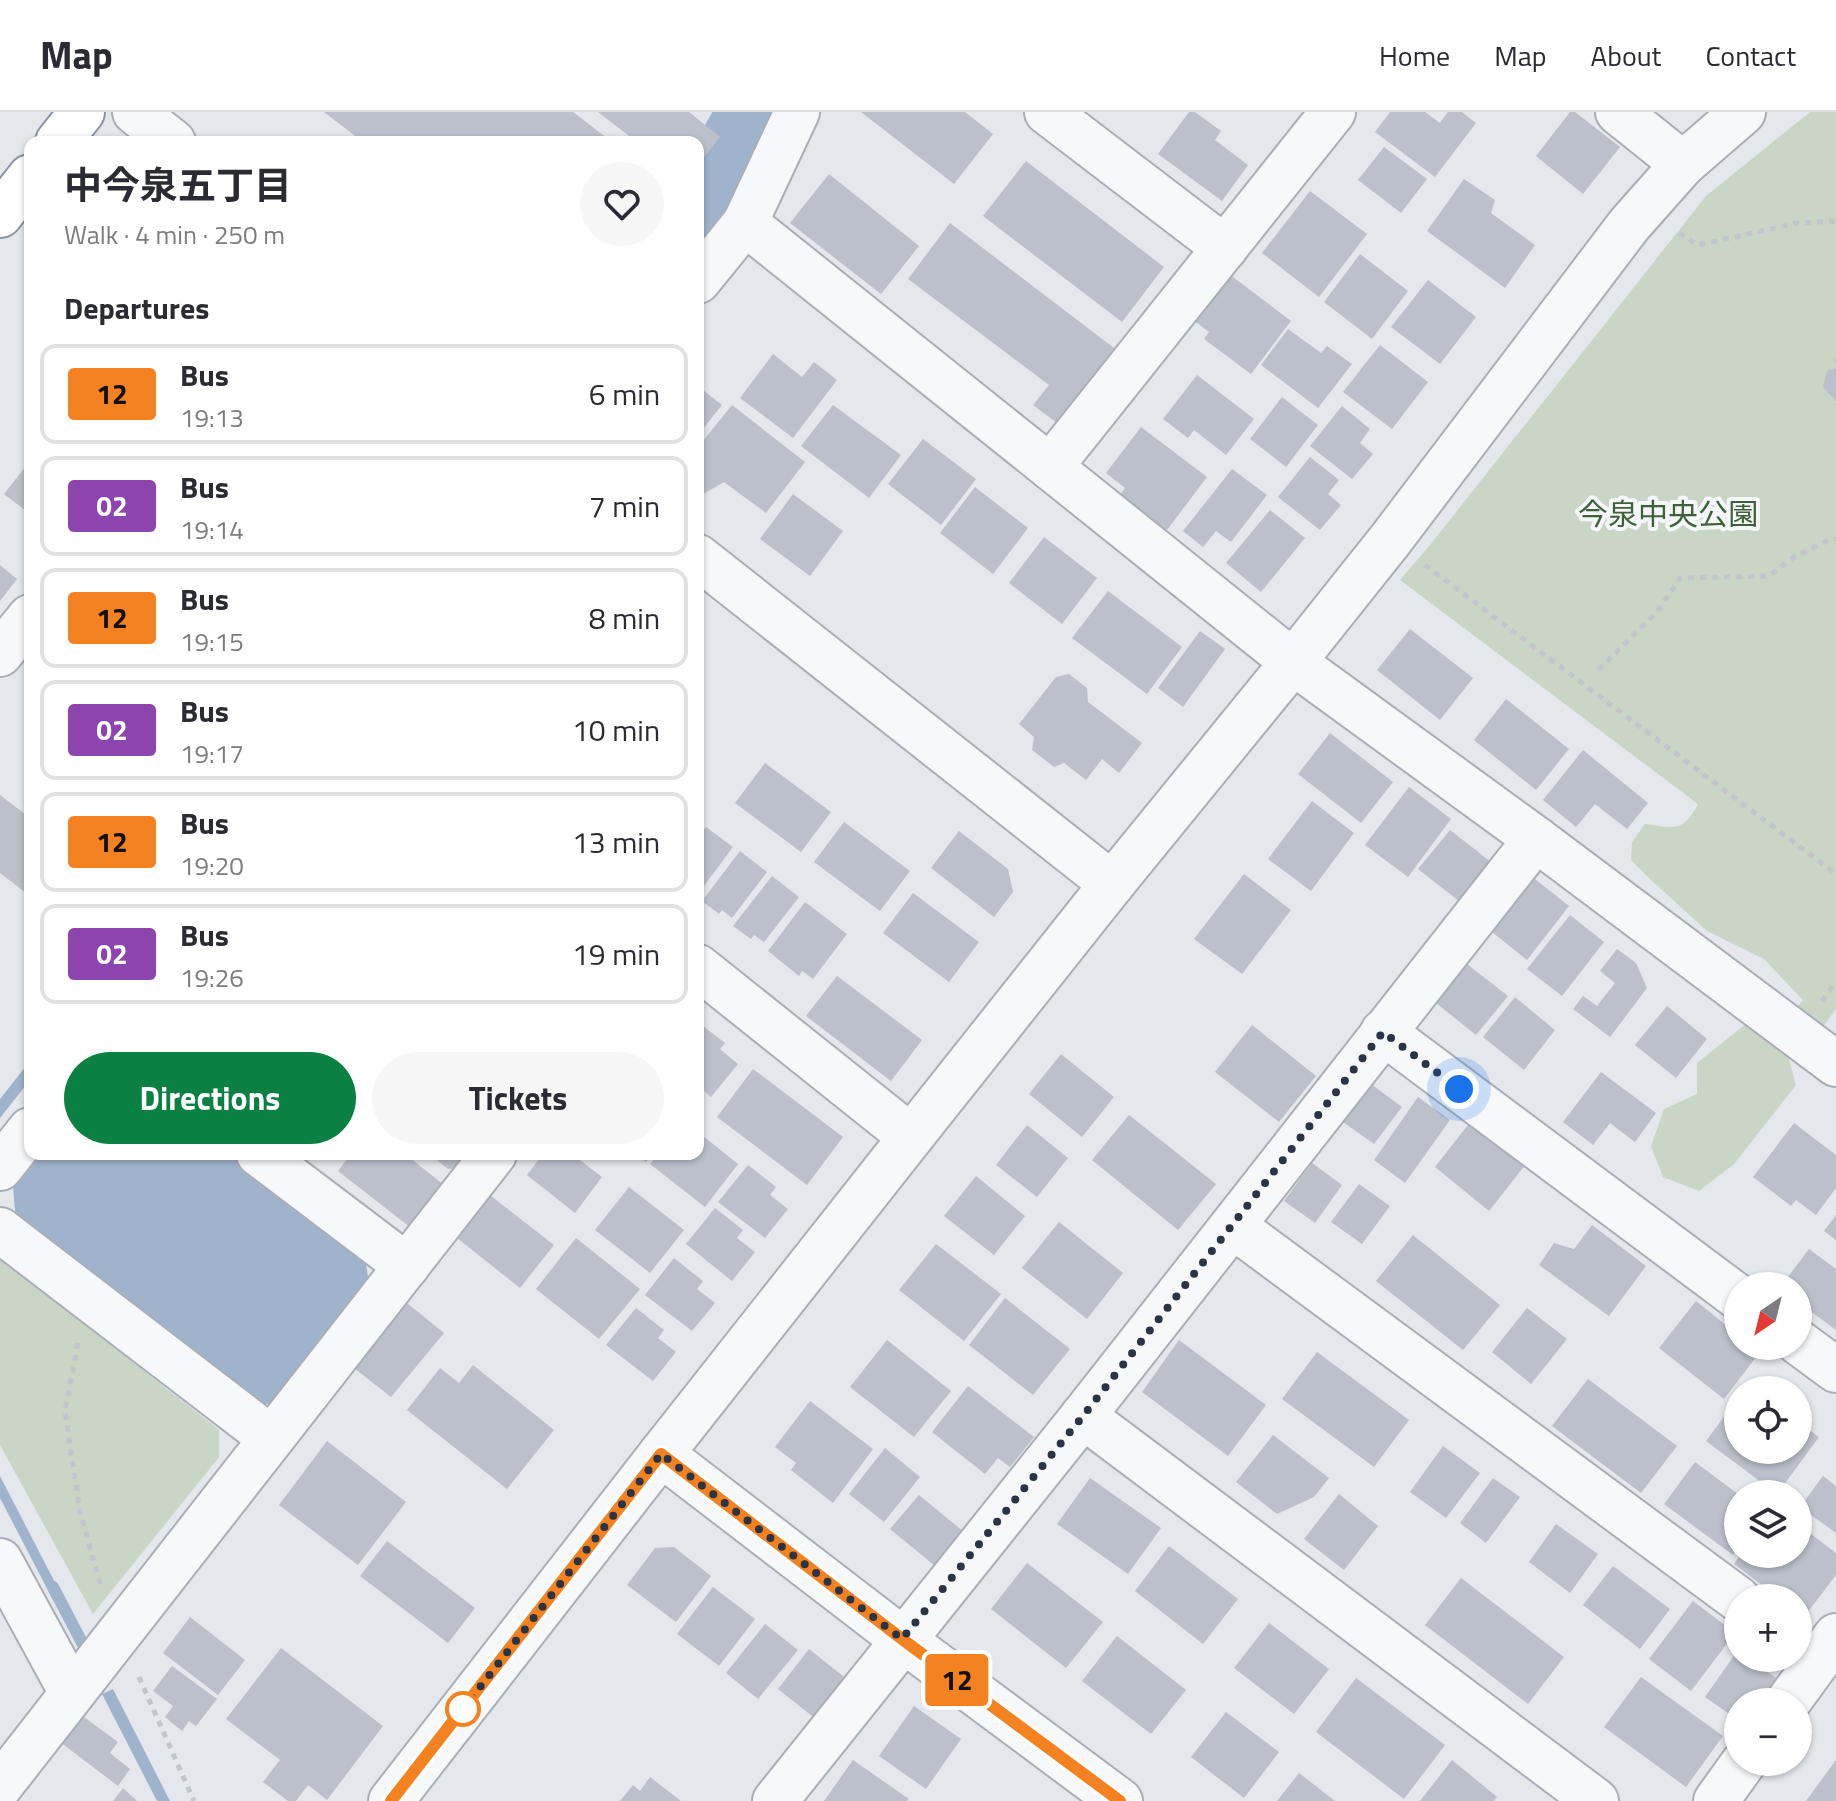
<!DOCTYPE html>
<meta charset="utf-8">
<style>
body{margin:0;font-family:"Titillium Web","Noto Sans JP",sans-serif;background:#f7f7f7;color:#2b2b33;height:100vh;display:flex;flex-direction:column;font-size:30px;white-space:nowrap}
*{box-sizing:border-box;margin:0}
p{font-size:26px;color:#7c7c81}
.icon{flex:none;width:44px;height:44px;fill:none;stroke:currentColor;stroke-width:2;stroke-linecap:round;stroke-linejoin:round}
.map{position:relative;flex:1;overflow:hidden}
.panel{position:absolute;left:24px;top:24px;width:680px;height:1024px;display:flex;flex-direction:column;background:#fff;border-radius:16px;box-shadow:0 2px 6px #0004}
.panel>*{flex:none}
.badge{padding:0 16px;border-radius:6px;font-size:28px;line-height:52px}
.needle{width:52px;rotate:215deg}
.buttons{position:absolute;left:1724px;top:1160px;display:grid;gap:16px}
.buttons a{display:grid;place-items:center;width:88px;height:88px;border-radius:50%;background:#fff;box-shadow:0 2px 6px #0004;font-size:40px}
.you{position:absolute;width:40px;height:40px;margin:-20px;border:6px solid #fff;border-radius:50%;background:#1a73e8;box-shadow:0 0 0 12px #1a73e833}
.map>.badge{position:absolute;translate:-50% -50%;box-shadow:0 0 0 4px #fff}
h2{padding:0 40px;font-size:30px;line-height:72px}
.round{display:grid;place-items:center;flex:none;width:84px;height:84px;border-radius:42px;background:#f7f7f7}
.head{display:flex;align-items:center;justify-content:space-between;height:136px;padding:0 40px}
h1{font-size:38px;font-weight:700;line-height:60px}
.primary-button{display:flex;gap:16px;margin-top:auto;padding:16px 40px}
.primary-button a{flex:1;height:92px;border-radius:48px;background:#0b8043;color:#fff;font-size:32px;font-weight:700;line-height:92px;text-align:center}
.primary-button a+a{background:#f7f7f7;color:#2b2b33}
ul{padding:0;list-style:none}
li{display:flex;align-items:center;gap:24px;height:100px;margin:0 16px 12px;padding:0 24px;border:4px solid #e1e1e2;border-radius:16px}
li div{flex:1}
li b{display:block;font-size:30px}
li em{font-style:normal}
li .badge{min-width:88px;font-weight:700;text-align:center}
header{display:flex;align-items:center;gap:48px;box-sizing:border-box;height:112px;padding:0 40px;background:#fff;border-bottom:2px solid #e1e1e2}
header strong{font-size:38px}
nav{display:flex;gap:44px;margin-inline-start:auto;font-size:28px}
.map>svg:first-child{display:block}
.green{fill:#c9d6c5}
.water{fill:#9fb4cc}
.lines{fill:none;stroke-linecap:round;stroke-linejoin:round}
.stream{stroke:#9fb4cc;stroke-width:12}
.river{stroke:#9fb4cc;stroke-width:72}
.building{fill:#bbc0ca}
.minor-casing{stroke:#a9aeb7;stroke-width:48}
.highway-casing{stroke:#8b94a3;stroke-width:48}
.path{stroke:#c2c5cb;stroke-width:5;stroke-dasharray:6 6;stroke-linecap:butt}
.minor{stroke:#f7f8fa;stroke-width:44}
.highway{stroke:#fff;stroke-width:44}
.line-casing{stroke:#fff;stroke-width:18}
.line{stroke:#f58220;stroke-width:12}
.walk{stroke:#2b3445;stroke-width:8;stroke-dasharray:0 14.4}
.stop-dot{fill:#fff;stroke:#f58220;stroke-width:4}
.labels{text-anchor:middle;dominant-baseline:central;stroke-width:8;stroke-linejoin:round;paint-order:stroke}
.park-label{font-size:30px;fill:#3f6138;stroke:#f4f6f9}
</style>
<header>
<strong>Map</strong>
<nav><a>Home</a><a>Map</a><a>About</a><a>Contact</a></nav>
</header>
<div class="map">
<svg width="1836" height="1689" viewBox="0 0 1836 1689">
<rect width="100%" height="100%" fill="#e4e7ec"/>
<!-- green -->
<g class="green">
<path d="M1810,0H1836V897L1821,917L1796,897L1803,888L1764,847L1707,819L1651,768L1631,748L1632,730L1645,712C1674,716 1683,721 1698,692L1400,468L1430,433L1706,84Z"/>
<polygon points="1747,911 1786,937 1796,973 1734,1052 1699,1079 1663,1065 1651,1034 1664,997 1697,982 1697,951"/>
<polygon points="0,1146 219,1318 219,1345 93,1502 0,1333"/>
</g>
<!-- water -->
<g class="water">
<polygon points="743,0 752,0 707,90 698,102 698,88"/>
<polygon points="30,949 30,968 0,1006 0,987"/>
<polygon points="39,1042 230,1042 365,1144 370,1180 283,1289 256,1294 16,1109 13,1075"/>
<polygon points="0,1364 63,1486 54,1490 0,1386"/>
<polygon points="113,1577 170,1689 157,1689 102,1582"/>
</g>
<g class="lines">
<!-- stream -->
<polyline class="stream" points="53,1475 89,1544"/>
<!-- river -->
<polyline class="river" points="698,97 754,0"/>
</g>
<!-- building -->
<g class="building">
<polygon points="324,0 573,0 612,30 363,30"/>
<polygon points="598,0 689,0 720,25 698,53 698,30 637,30"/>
<polygon points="861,0 965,0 993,22 954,72"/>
<polygon points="1189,0 1195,0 1221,19 1215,28 1248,53 1222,89 1158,42"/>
<polygon points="1390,0 1425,0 1440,11 1448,0 1462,0 1476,11 1435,65 1375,20"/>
<polygon points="1570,0 1575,0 1620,35 1583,82 1536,44"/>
<polygon points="1384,35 1427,67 1401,101 1358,68"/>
<polygon points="1026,49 1164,155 1122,210 983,104"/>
<polygon points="829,62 919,134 881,182 790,111"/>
<polygon points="1464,67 1495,88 1491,101 1535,133 1505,176 1427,119"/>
<polygon points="1310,79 1367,122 1319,185 1262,141"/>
<polygon points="950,111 1114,236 1057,311 1033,293 1049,273 908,167"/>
<polygon points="1360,142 1408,179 1372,227 1324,190"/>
<polygon points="1225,159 1291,209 1251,262 1204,227 1209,220 1189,205"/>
<polygon points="1428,168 1476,205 1440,252 1391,215"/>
<polygon points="1288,217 1321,241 1327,234 1352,252 1318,296 1261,253"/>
<polygon points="1380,233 1428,270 1392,317 1343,280"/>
<polygon points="773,242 802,265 814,250 837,268 793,326 740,286"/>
<polygon points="1836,256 1836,289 1823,275 1827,259"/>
<polygon points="1197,263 1254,307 1226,343 1194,318 1188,326 1163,307"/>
<polygon points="698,274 722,293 698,323"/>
<polygon points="1282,285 1318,313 1286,355 1250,327"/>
<polygon points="732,293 805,350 766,401 724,370 698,385 698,335"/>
<polygon points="833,293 901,343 869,386 801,334"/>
<polygon points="1342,294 1370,317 1360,331 1373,342 1352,367 1310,334"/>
<polygon points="1141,315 1207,365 1167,418 1120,383 1125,376 1106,361"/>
<polygon points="923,327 976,367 941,413 888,372"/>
<polygon points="1310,345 1339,368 1328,382 1341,393 1320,418 1278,385"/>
<polygon points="30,349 30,402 4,382"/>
<polygon points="1232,357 1267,383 1231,430 1216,419 1203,435 1183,419"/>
<polygon points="975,375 1028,416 993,462 940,421"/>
<polygon points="793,382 843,419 810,464 760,427"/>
<polygon points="1270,398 1305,426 1261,480 1226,451"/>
<polygon points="1044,425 1097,466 1062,512 1009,471"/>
<polygon points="0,453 17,467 0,489"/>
<polygon points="1108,479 1182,535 1147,582 1072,526"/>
<polygon points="1410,517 1473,566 1440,608 1377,558"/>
<polygon points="1200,519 1225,537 1183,595 1158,576"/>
<polygon points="1069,562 1087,576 1088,590 1142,631 1119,661 1102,647 1086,668 1064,651 1054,655 1032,638 1034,625 1019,612 1056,565"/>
<polygon points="1506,587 1569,637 1536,678 1474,628"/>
<polygon points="1330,621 1393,670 1361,711 1298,662"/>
<polygon points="1583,638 1648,691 1627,717 1595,692 1576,715 1543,688"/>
<polygon points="765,651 831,700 801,740 735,691"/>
<polygon points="1409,675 1451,707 1408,765 1365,733"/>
<polygon points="0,683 30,706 30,784 0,761"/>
<polygon points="1312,689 1354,721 1311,779 1268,747"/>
<polygon points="844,710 910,759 880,799 814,750"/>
<polygon points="706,715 733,735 698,782 698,725"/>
<polygon points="1450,718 1491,750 1459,789 1418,757"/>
<polygon points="959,719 1008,757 1013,780 994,805 931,756"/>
<polygon points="740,739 767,760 732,806 722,798 719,802 702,789"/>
<polygon points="1244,762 1291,798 1242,862 1194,827"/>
<polygon points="772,764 799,785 764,830 754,823 751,827 733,814"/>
<polygon points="1535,767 1569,794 1527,848 1492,820"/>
<polygon points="913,781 979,830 949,870 883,821"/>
<polygon points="805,790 847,822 813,867 802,859 799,864 768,839"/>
<polygon points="1570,803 1604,830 1562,884 1527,857"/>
<polygon points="1617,837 1636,851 1647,876 1610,925 1573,897 1583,884 1597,894 1615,871 1600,859"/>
<polygon points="1467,852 1508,884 1476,923 1436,891"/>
<polygon points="837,864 922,928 891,969 806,904"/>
<polygon points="1515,885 1555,918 1524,958 1483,925"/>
<polygon points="1667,894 1707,927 1676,966 1635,933"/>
<polygon points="1252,913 1316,964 1279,1010 1215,960"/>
<polygon points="703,914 725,931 720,937 738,952 711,985 698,974 698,920"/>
<polygon points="1061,942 1114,985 1082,1025 1029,982"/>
<polygon points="753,957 843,1025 807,1073 717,1005"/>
<polygon points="1601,960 1656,1001 1635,1030 1610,1011 1593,1033 1563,1010"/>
<polygon points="1371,972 1402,995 1374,1032 1343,1010"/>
<polygon points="1418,985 1450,1008 1405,1071 1374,1048"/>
<polygon points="1129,1003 1216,1072 1178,1118 1092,1048"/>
<polygon points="1471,1009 1526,1052 1489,1099 1435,1055"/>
<polygon points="1794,1011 1836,1043 1836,1076 1816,1103 1796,1088 1791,1094 1753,1065"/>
<polygon points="1027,1013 1068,1046 1037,1085 996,1053"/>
<polygon points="698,1020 738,1052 705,1095 650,1052 658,1042 698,1042"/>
<polygon points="351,1042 405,1042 449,1077 415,1119 338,1059"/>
<polygon points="429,1042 473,1042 462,1056 448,1057"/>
<polygon points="543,1042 572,1042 602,1065 575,1101 527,1063"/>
<polygon points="635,1042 653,1042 646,1050"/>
<polygon points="1312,1051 1342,1073 1315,1111 1284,1089"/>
<polygon points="748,1053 776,1075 770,1083 788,1097 765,1126 718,1090"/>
<polygon points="976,1064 1025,1104 994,1143 944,1104"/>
<polygon points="1359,1072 1390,1094 1362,1132 1331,1110"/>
<polygon points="629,1075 684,1118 650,1161 595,1118"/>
<polygon points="491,1084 554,1133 520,1176 457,1126"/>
<polygon points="715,1096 743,1118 737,1126 755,1140 732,1169 686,1132"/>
<polygon points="1836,1103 1836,1128 1824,1119"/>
<polygon points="1059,1110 1123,1161 1087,1207 1022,1156"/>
<polygon points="1592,1113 1646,1154 1609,1204 1539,1153 1554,1131 1574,1137"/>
<polygon points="1413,1123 1500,1193 1463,1238 1376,1169"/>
<polygon points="576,1126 640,1177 599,1227 536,1177"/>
<polygon points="936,1132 1001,1182 964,1229 899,1178"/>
<polygon points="1809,1137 1836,1157 1836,1218 1798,1190 1798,1174 1781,1174"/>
<polygon points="674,1146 703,1169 697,1177 715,1191 692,1219 645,1183"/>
<polygon points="1005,1186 1070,1237 1033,1283 969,1233"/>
<polygon points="1696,1189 1738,1223 1738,1234 1752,1234 1760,1240 1724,1287 1659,1236"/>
<polygon points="407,1191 444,1221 391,1285 354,1256"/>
<polygon points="636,1196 664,1218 658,1226 676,1240 653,1269 606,1233"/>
<polygon points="1527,1196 1567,1227 1531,1272 1492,1240"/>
<polygon points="887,1228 951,1279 914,1325 850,1275"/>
<polygon points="1179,1228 1266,1293 1228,1344 1142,1280"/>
<polygon points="1317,1240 1409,1308 1374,1355 1282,1287"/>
<polygon points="473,1253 554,1318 507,1377 407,1298 440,1256 459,1271"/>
<polygon points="1588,1267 1677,1334 1641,1381 1552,1314"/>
<polygon points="968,1274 1034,1325 1010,1355 998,1346 985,1362 932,1320"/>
<polygon points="1738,1286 1738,1338 1798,1338 1798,1310 1819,1325 1777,1382 1706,1329"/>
<polygon points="810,1289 873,1337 833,1391 791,1358 796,1351 775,1335"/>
<polygon points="1273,1323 1329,1366 1314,1385 1277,1402 1236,1370"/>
<polygon points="327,1329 406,1390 358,1453 279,1393"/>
<polygon points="1443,1334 1480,1361 1446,1406 1410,1380"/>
<polygon points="885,1336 920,1365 884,1410 849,1382"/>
<polygon points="1695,1350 1738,1382 1738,1436 1733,1443 1664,1392"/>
<polygon points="1823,1364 1836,1374 1836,1421 1800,1395"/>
<polygon points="1090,1366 1161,1416 1128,1462 1057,1412"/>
<polygon points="1493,1366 1520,1385 1486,1431 1460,1411"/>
<polygon points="1339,1382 1378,1414 1344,1458 1304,1427"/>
<polygon points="919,1383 964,1420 935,1454 890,1417"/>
<polygon points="1556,1412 1598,1442 1570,1481 1529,1450"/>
<polygon points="1798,1412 1836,1441 1836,1463 1804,1505 1798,1500 1798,1486 1779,1486 1734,1452 1741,1442 1798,1442"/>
<polygon points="387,1429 475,1496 448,1531 360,1464"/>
<polygon points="1169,1434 1238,1487 1203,1532 1135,1479"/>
<polygon points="674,1435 711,1464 676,1510 627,1473 655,1436"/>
<polygon points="1027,1451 1103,1510 1066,1556 991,1497"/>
<polygon points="1613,1454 1670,1497 1640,1537 1583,1493"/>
<polygon points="1461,1466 1564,1545 1528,1592 1425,1513"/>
<polygon points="713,1475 755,1507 719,1554 677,1522"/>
<polygon points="1693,1489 1735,1521 1691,1579 1649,1547"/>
<polygon points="190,1505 245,1548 218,1583 163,1541"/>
<polygon points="1269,1511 1329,1557 1294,1602 1234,1556"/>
<polygon points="765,1512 798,1538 758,1587 726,1561"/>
<polygon points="1117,1524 1186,1578 1151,1622 1082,1569"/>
<polygon points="281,1536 383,1614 327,1688 308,1673 296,1689 288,1689 263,1670 280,1648 226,1607"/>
<polygon points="809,1537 848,1568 817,1608 778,1577"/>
<polygon points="1738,1538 1738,1546 1748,1546 1779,1568 1763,1590 1738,1590 1738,1608 1705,1585"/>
<polygon points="172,1554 217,1587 196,1614 189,1609 182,1619 165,1605 173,1594 153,1579"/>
<polygon points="1641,1565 1723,1624 1686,1675 1604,1615"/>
<polygon points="1356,1566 1445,1633 1404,1687 1316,1620"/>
<polygon points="914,1594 961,1627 926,1677 879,1644"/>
<polygon points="1226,1600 1279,1640 1244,1686 1191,1645"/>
<polygon points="80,1602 118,1630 110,1641 130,1657 118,1674 60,1630"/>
<polygon points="853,1648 909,1687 907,1689 824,1689"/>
<polygon points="1452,1648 1497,1685 1494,1689 1420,1689"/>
<polygon points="1836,1648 1836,1689 1806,1689"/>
<polygon points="1299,1661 1335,1689 1277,1689"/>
<polygon points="650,1665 681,1689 620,1689 633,1673 640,1679"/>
<polygon points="123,1676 137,1689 113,1689"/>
</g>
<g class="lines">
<defs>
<g id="minor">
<polyline points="135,0 173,30"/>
<polyline points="1047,0 1225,136"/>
<polyline points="1333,0 1050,355 1293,550 1536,727 1836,952"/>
<polyline points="1618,0 1683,52"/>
<polyline points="745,111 1050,355"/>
<polyline points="698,169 745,111 797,0"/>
<polyline points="698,445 1112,772"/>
<polyline points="0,542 30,505"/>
<polyline points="698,855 911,1025"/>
<polyline points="1383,920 1738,1185"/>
<polyline points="259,1042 407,1154"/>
<polyline points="0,1056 30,1018"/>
<polyline points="1233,1114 1738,1487"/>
<polyline points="0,1118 271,1326"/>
<polyline points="1798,1230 1836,1258"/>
<polyline points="1083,1304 1596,1689"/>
<polyline points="661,1342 902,1527 1120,1689"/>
<polyline points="0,1449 72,1581"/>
<polyline points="1788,1590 1836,1524"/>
<polyline points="0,1674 494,1042"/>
<polyline points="391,1689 661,1342 911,1025 1112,772 1293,550 1391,427 1629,113 1683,52 1743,0"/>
<polyline points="775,1689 1083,1304 1536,727"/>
<polyline points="1716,1689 1744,1650"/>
</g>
<g id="highway">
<polyline points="58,30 82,0"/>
<polyline points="0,103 30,65"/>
</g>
</defs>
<!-- minor casing -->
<use href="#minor" class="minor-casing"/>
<!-- highway casing -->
<use href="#highway" class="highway-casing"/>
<!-- path -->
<g class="path">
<polyline points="1679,121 1698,133 1798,111 1836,109"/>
<polyline points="1834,249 1836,248"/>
<polyline points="1425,453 1836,762"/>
<polyline points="1598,558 1656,501 1680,466 1769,464 1794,445 1831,427 1836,427"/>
<polyline points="1822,889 1836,870"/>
<polyline points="78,1231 65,1299 80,1400 101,1475"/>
<polyline points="139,1565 194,1689"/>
</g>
<!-- minor -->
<use href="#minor" class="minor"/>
<!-- highway -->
<use href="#highway" class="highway"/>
</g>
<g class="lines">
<defs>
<polyline id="line" points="391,1689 661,1342 902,1527 1120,1689"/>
</defs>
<!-- line casing -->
<use href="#line" class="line-casing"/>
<!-- line -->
<use href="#line" class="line"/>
<!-- walk -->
<polyline class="walk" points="463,1597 661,1342 902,1527 1083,1304 1383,920 1459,977"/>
</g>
<!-- markers -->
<circle class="stop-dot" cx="463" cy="1597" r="16"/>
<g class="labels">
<!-- park labels -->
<g class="park-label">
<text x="1668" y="402">今泉中央公園</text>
</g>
</g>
</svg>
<div class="buttons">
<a><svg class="needle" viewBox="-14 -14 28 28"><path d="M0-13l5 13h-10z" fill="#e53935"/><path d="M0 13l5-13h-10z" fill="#7c7c81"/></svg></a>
<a><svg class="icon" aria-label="locate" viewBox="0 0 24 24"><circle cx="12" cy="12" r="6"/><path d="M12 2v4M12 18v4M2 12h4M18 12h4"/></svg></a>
<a><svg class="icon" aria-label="layers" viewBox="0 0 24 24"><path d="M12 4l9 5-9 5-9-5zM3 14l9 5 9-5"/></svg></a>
<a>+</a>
<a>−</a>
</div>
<div class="you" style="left:1459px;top:977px"></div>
<b class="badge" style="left:957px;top:1568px;background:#f58220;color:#111">12</b>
<section class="panel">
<div class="head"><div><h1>中今泉五丁目</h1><p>Walk · 4 min · 250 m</p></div><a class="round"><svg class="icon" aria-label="heart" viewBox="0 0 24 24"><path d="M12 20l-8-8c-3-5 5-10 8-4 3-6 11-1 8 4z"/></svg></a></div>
<h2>Departures</h2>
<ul>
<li><span class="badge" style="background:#f58220;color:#111">12</span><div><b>Bus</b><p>19:13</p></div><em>6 min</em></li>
<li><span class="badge" style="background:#8e44ad;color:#fff">02</span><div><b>Bus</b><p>19:14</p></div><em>7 min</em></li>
<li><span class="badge" style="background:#f58220;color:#111">12</span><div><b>Bus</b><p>19:15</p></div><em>8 min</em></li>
<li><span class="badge" style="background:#8e44ad;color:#fff">02</span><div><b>Bus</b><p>19:17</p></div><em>10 min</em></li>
<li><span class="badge" style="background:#f58220;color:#111">12</span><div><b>Bus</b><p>19:20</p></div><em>13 min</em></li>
<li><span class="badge" style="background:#8e44ad;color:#fff">02</span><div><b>Bus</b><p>19:26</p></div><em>19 min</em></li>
</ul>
<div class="primary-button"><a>Directions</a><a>Tickets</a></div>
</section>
</div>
